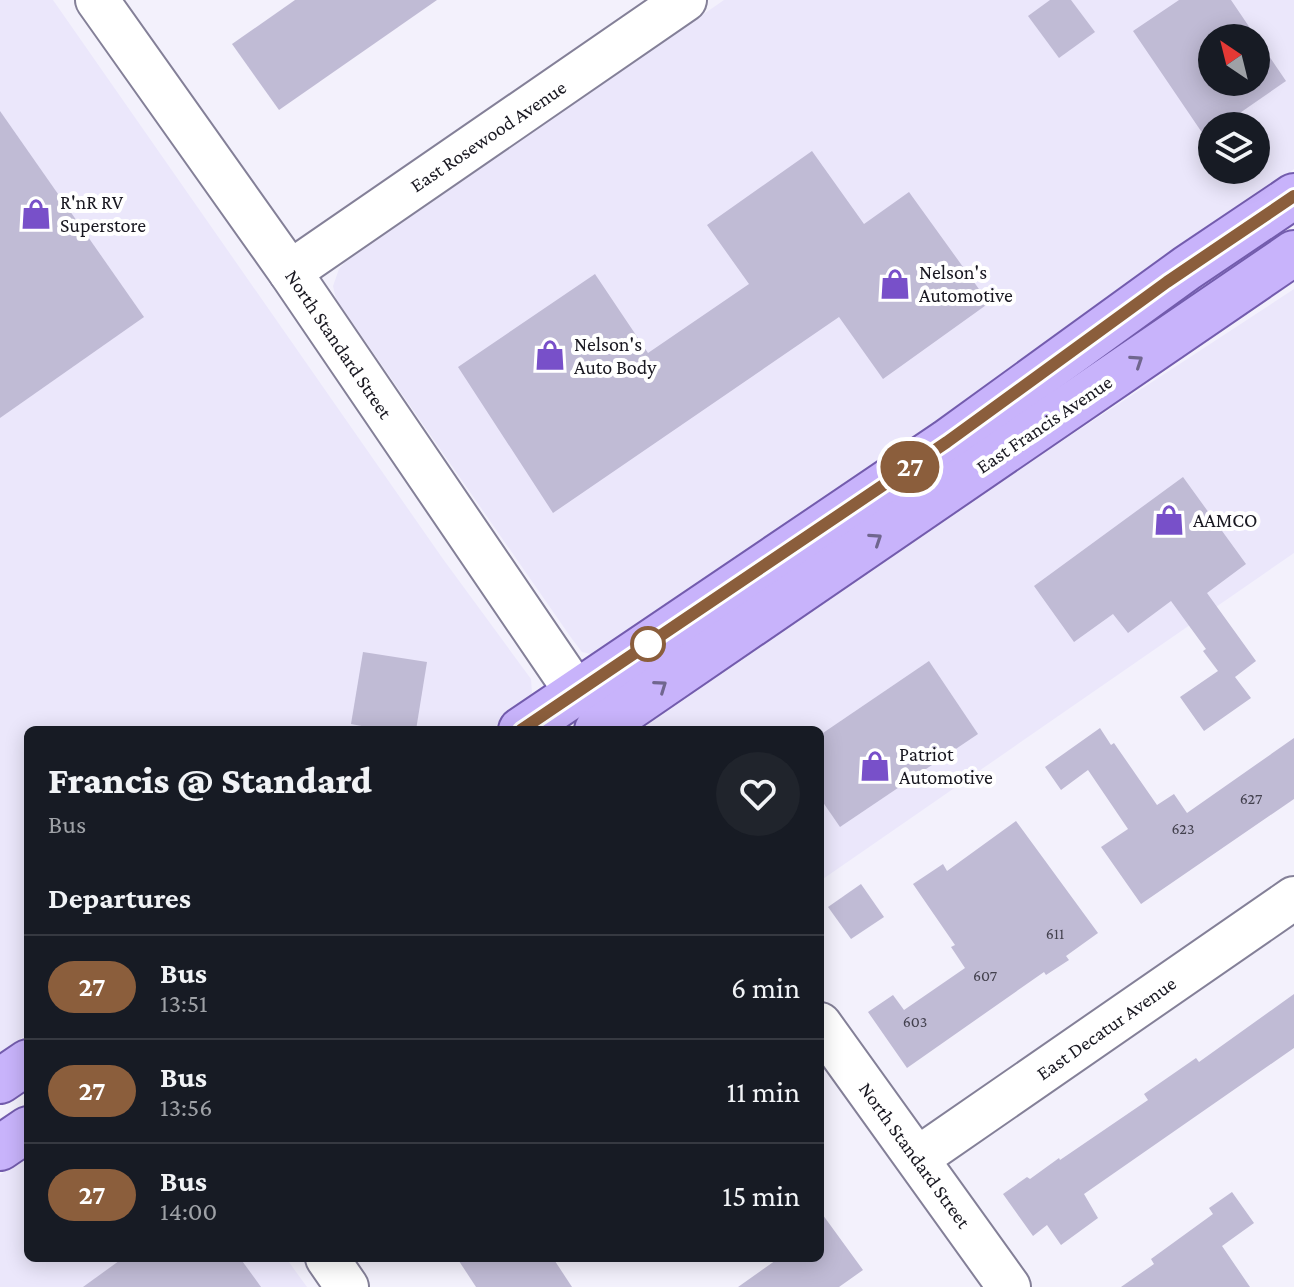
<!DOCTYPE html>
<style>
body{margin:0;font-family:"Crimson Pro",serif;background:#20242c;color:#f1f3f6;height:100vh;display:flex;flex-direction:column;font-size:30px;white-space:nowrap}
*{box-sizing:border-box;margin:0}
p{font-size:26px;color:#9ea1a6}
.icon{flex:none;width:44px;height:44px;fill:none;stroke:currentColor;stroke-width:2;stroke-linecap:round;stroke-linejoin:round}
.map{position:relative;flex:1;overflow:hidden}
.drawer{position:absolute;left:24px;top:726px;width:800px;height:536px;display:flex;flex-direction:column;background:#171b24;border-radius:12px;box-shadow:0 4px 20px #0003}
.drawer>*{flex:none}
.badge{padding:0 16px;border-radius:26px;font-size:28px;line-height:52px}
.needle{width:52px;rotate:325deg}
.buttons{position:absolute;left:1198px;top:24px;display:grid;gap:16px}
.buttons a{display:grid;place-items:center;width:72px;height:72px;border-radius:50%;background:#171b24;box-shadow:0 4px 20px #0003;font-size:40px}
.map>.badge{position:absolute;translate:-50% -50%;box-shadow:0 0 0 4px #fff}
h2{padding:0 24px;font-size:30px;line-height:72px}
.round{display:grid;place-items:center;flex:none;width:84px;height:84px;border-radius:42px;background:#20242c}
.headline{display:flex;align-items:center;justify-content:space-between;height:136px;padding:0 24px}
h1{font-size:38px;font-weight:800;line-height:60px}
ul{padding:0;list-style:none}
li{display:flex;align-items:center;gap:24px;height:104px;padding:0 24px;border-top:2px solid #363941}
li div{flex:1}
li b{display:block;font-size:30px}
li em{font-style:normal}
li .badge{min-width:88px;font-weight:700;text-align:center}
.map>svg:first-child{display:block}
.built{fill:#ebe7fb;fill-rule:evenodd}
.building{fill:#c0bbd5;fill-rule:evenodd}
.lines{fill:none;stroke-linecap:round;stroke-linejoin:round}
.street-casing{stroke:#848098;stroke-width:46}
.primary-casing{stroke:#735cad;stroke-width:48}
.street{stroke:#fff;stroke-width:42}
.primary{stroke:#c8b3fb;stroke-width:44}
.oneway{stroke:#70668e}
.line-casing{stroke:#fff;stroke-width:18}
.line{stroke:#8b5e3c;stroke-width:12}
.stop-dot{fill:#fff;stroke:#8b5e3c;stroke-width:4}
.labels{text-anchor:middle;dominant-baseline:central;stroke-width:8;stroke-linejoin:round;paint-order:stroke}
.number-label{font-size:16px;fill:#43414e}
.street-label{font-size:20px;fill:#191821;stroke:#fff}
.poi-label{font-size:20px;fill:#191821;stroke:#fff;text-anchor:start}
</style>
<div class="map">
<svg width="1294" height="1287" viewBox="0 0 1294 1287">
<rect width="100%" height="100%" fill="#f3f1fc"/>
<!-- built -->
<g class="built">
<polygon points="0,0 53,0 443,559 531,679 532,693 523,707 490,730 28,730 28,1034 0,1052"/>
<path d="M724,0H1294V169L911,443L602,655L591,654L582,652L572,639L336,299L333,286L339,269L345,262ZM1212,38H1256V82H1212ZM1212,126H1256V170H1212Z"/>
<polygon points="1294,289 1294,553 820,881 820,730 644,730 656,713 958,509"/>
<polygon points="28,1155 28,1258 286,1258 307,1287 0,1287 0,1175"/>
</g>
<!-- building -->
<g class="building">
<polygon points="295,0 437,0 279,110 232,44"/>
<polygon points="1050,0 1071,0 1095,32 1059,58 1028,16"/>
<path d="M1179,0H1231L1286,81L1221,126H1212V132L1205,137L1133,31ZM1212,38H1256V82H1212Z"/>
<polygon points="0,111 144,317 0,418"/>
<polygon points="812,151 864,224 909,192 989,303 883,379 839,317 553,513 458,367 595,274 648,353 749,284 707,225"/>
<polygon points="1183,477 1246,564 1207,593 1256,661 1235,677 1251,698 1204,731 1180,697 1218,671 1203,651 1206,649 1171,601 1128,633 1113,614 1074,642 1034,586"/>
<polygon points="363,652 427,662 416,730 383,730 351,724"/>
<polygon points="929,661 978,734 840,827 820,798 820,735"/>
<polygon points="1100,728 1111,745 1114,743 1157,805 1174,794 1187,813 1294,738 1294,799 1141,904 1101,847 1128,829 1088,770 1061,790 1045,767"/>
<polygon points="1016,821 1098,933 1066,956 1069,960 1046,975 1044,972 907,1068 868,1012 893,995 904,1010 965,968 951,947 955,945 913,884 943,864 947,871"/>
<polygon points="861,884 884,917 851,939 828,907"/>
<polygon points="1294,994 1294,1048 1084,1194 1098,1218 1061,1245 1047,1225 1033,1236 1003,1194 1027,1177 1030,1179 1059,1158 1060,1160 1148,1100 1144,1094 1196,1058 1199,1062"/>
<polygon points="1232,1192 1254,1223 1222,1246 1250,1287 1121,1287 1154,1264 1151,1259 1213,1214 1209,1208"/>
<polygon points="820,1211 863,1270 839,1287 738,1287 779,1258 820,1258"/>
<polygon points="123,1258 240,1258 261,1287 83,1287"/>
<polygon points="457,1258 553,1258 572,1287 476,1287"/>
</g>
<g class="lines">
<defs>
<g id="street">
<polyline points="97,0 290,272 576,692"/>
<polyline points="290,272 685,0"/>
<polyline points="820,1024 1009,1287"/>
<polyline points="918,1158 1294,898"/>
<polyline points="327,1258 347,1287"/>
</g>
<g id="primary">
<polyline points="521,730 947,442 1187,268 1294,196"/>
<polyline points="597,730 1294,253"/>
<polyline points="0,1081 28,1062"/>
<polyline points="0,1148 28,1129"/>
</g>
</defs>
<!-- street casing -->
<use href="#street" class="street-casing"/>
<!-- primary casing -->
<use href="#primary" class="primary-casing"/>
<!-- street -->
<use href="#street" class="street"/>
<!-- primary -->
<use href="#primary" class="primary"/>
</g>
<!-- one-way arrows -->
<defs><path id="oneway-chevron" d="M-2-3.5L2.5 0L-2 3.5" fill="none" stroke-width="1.6" stroke-linecap="round" stroke-linejoin="round" transform="scale(2)"/></defs>
<g class="oneway">
<use href="#oneway-chevron" transform="translate(1137 361) rotate(-34)"/>
<use href="#oneway-chevron" transform="translate(876 539) rotate(-34)"/>
<use href="#oneway-chevron" transform="translate(661 686) rotate(-35)"/>
</g>
<g class="lines">
<defs>
<polyline id="line" points="521,730 947,442 1167,282 1294,196"/>
</defs>
<!-- line casing -->
<use href="#line" class="line-casing"/>
<!-- line -->
<use href="#line" class="line"/>
</g>
<!-- icons -->
<defs>
<symbol id="shop-bare" viewBox="-9 -9 18 18"><path d="M-5-2.5h2.3a2.7 3.5 0 0 1 5.4 0H5L5.5 6h-11ZM-1.5-2.5h3a1.5 2.3 0 0 0-3 0Z" fill="#7850c9" stroke="#fff" stroke-width="2.5" paint-order="stroke"/></symbol>
</defs>
<g fill-rule="evenodd">
<use href="#shop-bare" x="14" y="192" width="44" height="44"/>
<use href="#shop-bare" x="873" y="262" width="44" height="44"/>
<use href="#shop-bare" x="528" y="333" width="44" height="44"/>
<use href="#shop-bare" x="1147" y="498" width="44" height="44"/>
<use href="#shop-bare" x="853" y="744" width="44" height="44"/>
</g>
<!-- markers -->
<circle class="stop-dot" cx="648" cy="644" r="16"/>
<g class="labels">
<!-- number labels -->
<g class="number-label">
<text x="1251" y="798">627</text>
<text x="1183" y="828">623</text>
<text x="1055" y="933">611</text>
<text x="985" y="975">607</text>
<text x="915" y="1021">603</text>
</g>
<!-- street labels -->
<g class="street-label">
<text transform="translate(488 136) rotate(-34)">East Rosewood Avenue</text>
<text transform="translate(339 344) rotate(56)">North Standard Street</text>
<text transform="translate(1044 424) rotate(-34)">East Francis Avenue</text>
<text transform="translate(1106 1028) rotate(-35)">East Decatur Avenue</text>
<text transform="translate(915 1155) rotate(54)">North Standard Street</text>
</g>
<!-- poi labels -->
<g class="poi-label">
<text x="60" y="202">R'nR RV<tspan x="60" dy="23">Superstore</tspan></text>
<text x="919" y="272">Nelson's<tspan x="919" dy="23">Automotive</tspan></text>
<text x="574" y="344">Nelson's<tspan x="574" dy="23">Auto Body</tspan></text>
<text x="1193" y="520">AAMCO</text>
<text x="899" y="754">Patriot<tspan x="899" dy="23">Automotive</tspan></text>
</g>
</g>
</svg>
<div class="buttons">
<a><svg class="needle" viewBox="-14 -14 28 28"><path d="M0-13l5 13h-10z" fill="#e53935"/><path d="M0 13l5-13h-10z" fill="#9ea1a6"/></svg></a>
<a><svg class="icon" aria-label="layers" viewBox="0 0 24 24"><path d="M12 4l9 5-9 5-9-5zM3 14l9 5 9-5"/></svg></a>
</div>
<b class="badge" style="left:910px;top:467px;background:#8b5e3c;color:#fff">27</b>
<section class="drawer">
<div class="headline"><div><h1>Francis @ Standard</h1><p>Bus</p></div><a class="round"><svg class="icon" aria-label="heart" viewBox="0 0 24 24"><path d="M12 20l-8-8c-3-5 5-10 8-4 3-6 11-1 8 4z"/></svg></a></div>
<h2>Departures</h2>
<ul>
<li><span class="badge" style="background:#8b5e3c;color:#fff">27</span><div><b>Bus</b><p>13:51</p></div><em>6 min</em></li>
<li><span class="badge" style="background:#8b5e3c;color:#fff">27</span><div><b>Bus</b><p>13:56</p></div><em>11 min</em></li>
<li><span class="badge" style="background:#8b5e3c;color:#fff">27</span><div><b>Bus</b><p>14:00</p></div><em>15 min</em></li>
</ul>
</section>
</div>
